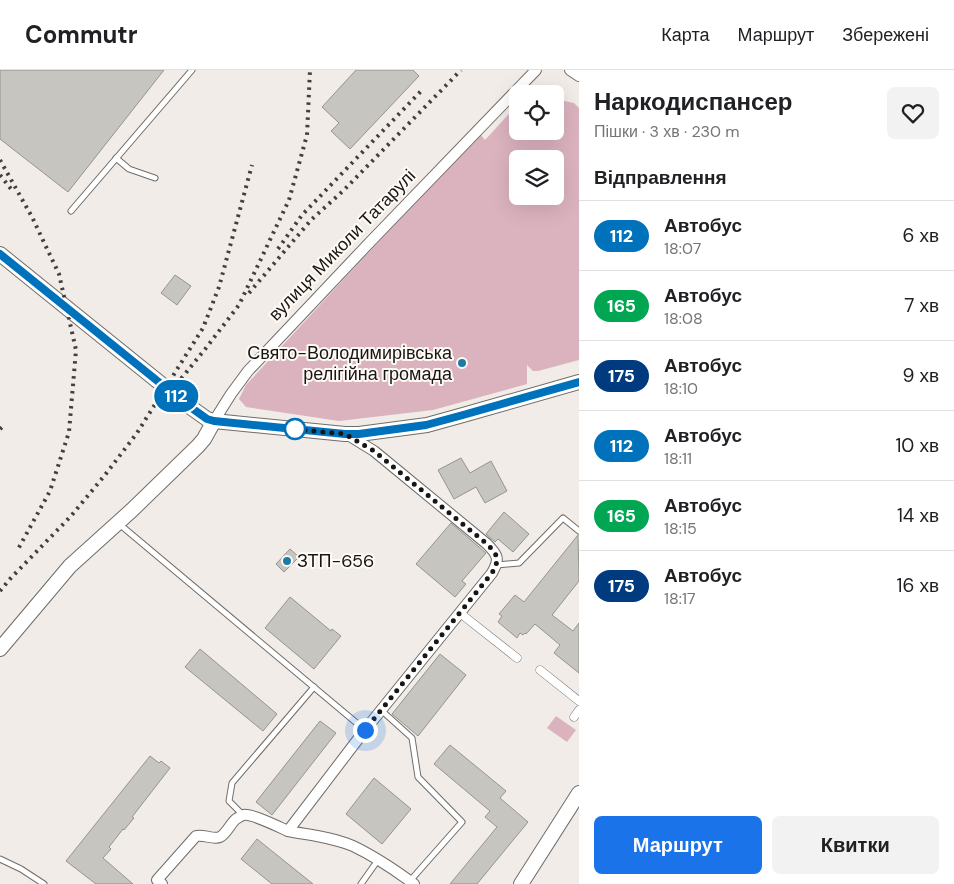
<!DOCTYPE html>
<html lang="uk">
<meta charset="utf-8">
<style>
body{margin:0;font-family:"DM Sans",sans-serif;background:#f2f2f2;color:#202124;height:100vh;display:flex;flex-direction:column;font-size:19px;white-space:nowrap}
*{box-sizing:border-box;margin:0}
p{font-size:16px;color:#757577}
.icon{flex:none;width:28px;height:28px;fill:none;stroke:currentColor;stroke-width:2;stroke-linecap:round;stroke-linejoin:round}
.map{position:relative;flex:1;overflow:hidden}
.sheet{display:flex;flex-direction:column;background:#fff;width:375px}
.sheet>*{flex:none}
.badge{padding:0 10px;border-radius:16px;font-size:18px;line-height:32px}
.buttons{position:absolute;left:509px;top:15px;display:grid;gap:10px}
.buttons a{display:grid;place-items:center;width:55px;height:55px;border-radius:8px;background:#fff;box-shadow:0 5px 20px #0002;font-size:25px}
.you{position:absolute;width:25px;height:25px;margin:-12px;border:4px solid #fff;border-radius:50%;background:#1a73e8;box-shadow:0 0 0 8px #1a73e833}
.map>.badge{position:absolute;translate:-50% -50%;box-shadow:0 0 0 2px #fff}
h2{padding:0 15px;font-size:19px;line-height:45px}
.round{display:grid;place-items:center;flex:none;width:52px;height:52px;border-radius:8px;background:#f2f2f2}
.summary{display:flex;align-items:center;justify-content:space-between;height:85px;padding:0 15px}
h1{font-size:24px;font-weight:700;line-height:38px}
.cta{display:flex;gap:10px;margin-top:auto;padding:10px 15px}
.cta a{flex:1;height:58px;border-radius:8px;background:#1a73e8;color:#fff;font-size:20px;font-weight:700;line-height:58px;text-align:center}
.cta a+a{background:#f2f2f2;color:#202124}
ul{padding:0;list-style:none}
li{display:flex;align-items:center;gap:15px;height:70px;padding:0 15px;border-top:1px solid #e0e0e0}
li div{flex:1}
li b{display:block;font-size:19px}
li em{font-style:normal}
li .badge{min-width:55px;font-weight:700;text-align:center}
header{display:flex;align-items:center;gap:30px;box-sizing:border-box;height:70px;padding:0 25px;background:#fff;border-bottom:1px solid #e0e0e0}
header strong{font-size:24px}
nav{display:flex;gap:28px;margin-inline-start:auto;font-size:18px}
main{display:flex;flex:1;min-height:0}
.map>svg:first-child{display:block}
.green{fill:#dbb3bf;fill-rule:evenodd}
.building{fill:#c6c5bf;stroke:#95948f}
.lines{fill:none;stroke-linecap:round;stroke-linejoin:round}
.service-casing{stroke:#706c68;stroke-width:7}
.pedestrian-casing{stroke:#706c68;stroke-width:9}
.minor-casing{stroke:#706c68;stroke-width:12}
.tertiary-casing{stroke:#706c68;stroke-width:16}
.service{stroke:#fff;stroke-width:5}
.pedestrian{stroke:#fff;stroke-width:8}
.minor{stroke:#fff;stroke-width:10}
.tertiary{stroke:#fff;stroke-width:14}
.rail{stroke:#423f3e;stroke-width:4;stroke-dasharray:2.5 5;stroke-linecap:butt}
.line-casing{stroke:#fff;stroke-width:11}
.line{stroke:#0072bc;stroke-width:8}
.walk{stroke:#181615;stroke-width:5;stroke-dasharray:0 9}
.poi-dot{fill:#1d7ba8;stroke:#fefaf5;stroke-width:2}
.stop-dot{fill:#fff;stroke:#0072bc;stroke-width:2.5}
.labels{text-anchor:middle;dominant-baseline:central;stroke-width:4;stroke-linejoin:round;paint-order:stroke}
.street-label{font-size:18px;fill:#181615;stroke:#fefaf5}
.poi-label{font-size:18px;fill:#181615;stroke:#fefaf5;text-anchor:end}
</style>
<header>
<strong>Commutr</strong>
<nav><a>Карта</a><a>Маршрут</a><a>Збережені</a></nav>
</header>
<main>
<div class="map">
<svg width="579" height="814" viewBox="0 0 579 814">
<rect width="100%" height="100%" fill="#f1ece8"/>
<!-- green -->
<g class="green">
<path d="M555,29L574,33L579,38V290L538,301H533L527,295V314L433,340L339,351L246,337L239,329L246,315L477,65H481L485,70L517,35L518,61H555ZM518,89H555V126H518Z"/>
<polygon points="556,646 576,660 567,672 547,658"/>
</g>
<!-- building -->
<g class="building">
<polygon points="0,0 164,0 68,122 0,69"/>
<polygon points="356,0 413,0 419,6 350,79 331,61 339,53 322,37"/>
<polygon points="175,205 191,216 177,235 161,223"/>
<polygon points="461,388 470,403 491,391 507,421 485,433 476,417 454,429 438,400"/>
<polygon points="504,442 529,464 513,482 498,469 495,472 486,464"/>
<polygon points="451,453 486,483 462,511 466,514 455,527 416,494"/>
<polygon points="578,465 579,511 552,545 573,561 579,553 579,603 554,583 560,575 535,554 526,564 525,563 523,565 520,563 517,568 498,552 502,546 499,544 515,525 524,532"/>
<polygon points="290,479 299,487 284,502 276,494"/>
<polygon points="290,527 331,561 332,559 341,566 314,599 265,558"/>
<polygon points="200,579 277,644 263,661 185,597"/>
<polygon points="440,584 466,605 418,666 392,644"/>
<polygon points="320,651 336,663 272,745 256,732"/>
<polygon points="450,675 506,721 500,728 528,752 477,814 450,814 497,757 485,747 490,741 434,694"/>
<polygon points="150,686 159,693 161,691 170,698 132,747 134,748 124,760 123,759 109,777 111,779 103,788 133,814 96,814 66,791"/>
<polygon points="374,708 411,739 382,774 346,744"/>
<polygon points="257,769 313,814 272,814 241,789"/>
</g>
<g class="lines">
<defs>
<g id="service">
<polyline points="116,88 129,99 155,108"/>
<polyline points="71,141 192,0"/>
<polyline points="118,453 365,660"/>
<polyline points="497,495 519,493 563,448 579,461"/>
<polyline points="381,640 412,668 418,707 462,752 409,812"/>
<polyline points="243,745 229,731 232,713 314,617"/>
<polyline points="0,789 21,799 44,814"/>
<polyline points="361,814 378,790"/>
</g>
<g id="pedestrian">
<polyline points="460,543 517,588"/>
<polyline points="540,600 579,631"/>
<polyline points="574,647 579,640"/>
</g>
<g id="minor">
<polyline points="570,0 579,6"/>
<polyline points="214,351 231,324 248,301 371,171 536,0"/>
<path d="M348,365L374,381L487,474C498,485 500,489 492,503L365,660L288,761C309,765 333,767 353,776C374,786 395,800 414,814"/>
<path d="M162,814L157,810L196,766C204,764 213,770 220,767C227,763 230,754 236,749C238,748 240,746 243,745C251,743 279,757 288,761"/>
</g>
<g id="tertiary">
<polyline points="0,184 186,334 207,349 214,351 345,364 359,364 427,355 463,345 579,312"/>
<polyline points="0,579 70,496 132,440 198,376 204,369 214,351"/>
<polyline points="521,814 579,723"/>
</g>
</defs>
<!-- service casing -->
<use href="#service" class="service-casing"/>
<!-- pedestrian casing -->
<use href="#pedestrian" class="pedestrian-casing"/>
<!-- minor casing -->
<use href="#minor" class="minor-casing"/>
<!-- tertiary casing -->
<use href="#tertiary" class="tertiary-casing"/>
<!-- service -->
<use href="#service" class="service"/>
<!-- pedestrian -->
<use href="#pedestrian" class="pedestrian"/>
<!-- minor -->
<use href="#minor" class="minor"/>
<!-- tertiary -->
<use href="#tertiary" class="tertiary"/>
<!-- rail -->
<g class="rail">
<polyline points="0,90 32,147 59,204 76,280 69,362 50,421 17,481"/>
<polyline points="0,105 11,119"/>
<polyline points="278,179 302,145 423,19"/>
<polyline points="249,223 311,150 344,120 461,0"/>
<polyline points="167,326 206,278 239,235 289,130 307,65 310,0"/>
<polyline points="0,359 2,357"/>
<polyline points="0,521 10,509 71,446 105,405 137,363 203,258 219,217 252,95"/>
</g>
</g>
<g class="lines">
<defs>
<polyline id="line" points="0,184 186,334 207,349 214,351 345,364 359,364 426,355 463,345 579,312"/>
</defs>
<!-- line casing -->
<use href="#line" class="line-casing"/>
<!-- line -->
<use href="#line" class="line"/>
<!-- walk -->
<path class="walk" d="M295,359H291L345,364L374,381L487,474C498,485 500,489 492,503L365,660"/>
</g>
<!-- markers -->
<g class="poi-dot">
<circle cx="462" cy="293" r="5"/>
<circle cx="287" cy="491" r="5"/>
</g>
<circle class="stop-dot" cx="295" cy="359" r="10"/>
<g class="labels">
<!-- street labels -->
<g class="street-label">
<text transform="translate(342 175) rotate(-46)">вулиця Миколи Татарулі</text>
</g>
<!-- poi labels -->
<g class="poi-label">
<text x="452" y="283">Свято-Володимирівська<tspan x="452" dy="21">релігійна громада</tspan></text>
<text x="297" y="491" text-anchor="start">ЗТП-656</text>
</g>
</g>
</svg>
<div class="buttons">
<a><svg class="icon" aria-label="locate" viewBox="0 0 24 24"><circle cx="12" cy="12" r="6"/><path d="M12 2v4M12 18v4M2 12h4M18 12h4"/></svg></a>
<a><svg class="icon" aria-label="layers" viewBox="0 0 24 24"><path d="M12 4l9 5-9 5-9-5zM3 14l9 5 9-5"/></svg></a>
</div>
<div class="you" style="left:365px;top:660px"></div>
<b class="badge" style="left:176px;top:326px;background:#0072bc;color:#fff">112</b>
</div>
<section class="sheet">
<div class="summary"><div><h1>Наркодиспансер</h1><p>Пішки · 3 хв · 230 m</p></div><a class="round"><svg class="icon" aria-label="heart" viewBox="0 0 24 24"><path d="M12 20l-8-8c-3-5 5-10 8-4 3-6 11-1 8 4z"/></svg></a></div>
<h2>Відправлення</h2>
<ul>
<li><span class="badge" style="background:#0072bc;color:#fff">112</span><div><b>Автобус</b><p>18:07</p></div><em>6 хв</em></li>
<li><span class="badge" style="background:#00a651;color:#fff">165</span><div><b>Автобус</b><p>18:08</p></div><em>7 хв</em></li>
<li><span class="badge" style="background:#003b80;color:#fff">175</span><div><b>Автобус</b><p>18:10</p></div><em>9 хв</em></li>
<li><span class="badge" style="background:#0072bc;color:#fff">112</span><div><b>Автобус</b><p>18:11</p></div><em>10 хв</em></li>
<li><span class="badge" style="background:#00a651;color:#fff">165</span><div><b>Автобус</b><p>18:15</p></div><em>14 хв</em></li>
<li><span class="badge" style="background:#003b80;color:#fff">175</span><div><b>Автобус</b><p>18:17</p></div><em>16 хв</em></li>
</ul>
<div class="cta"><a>Маршрут</a><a>Квитки</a></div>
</section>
</main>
